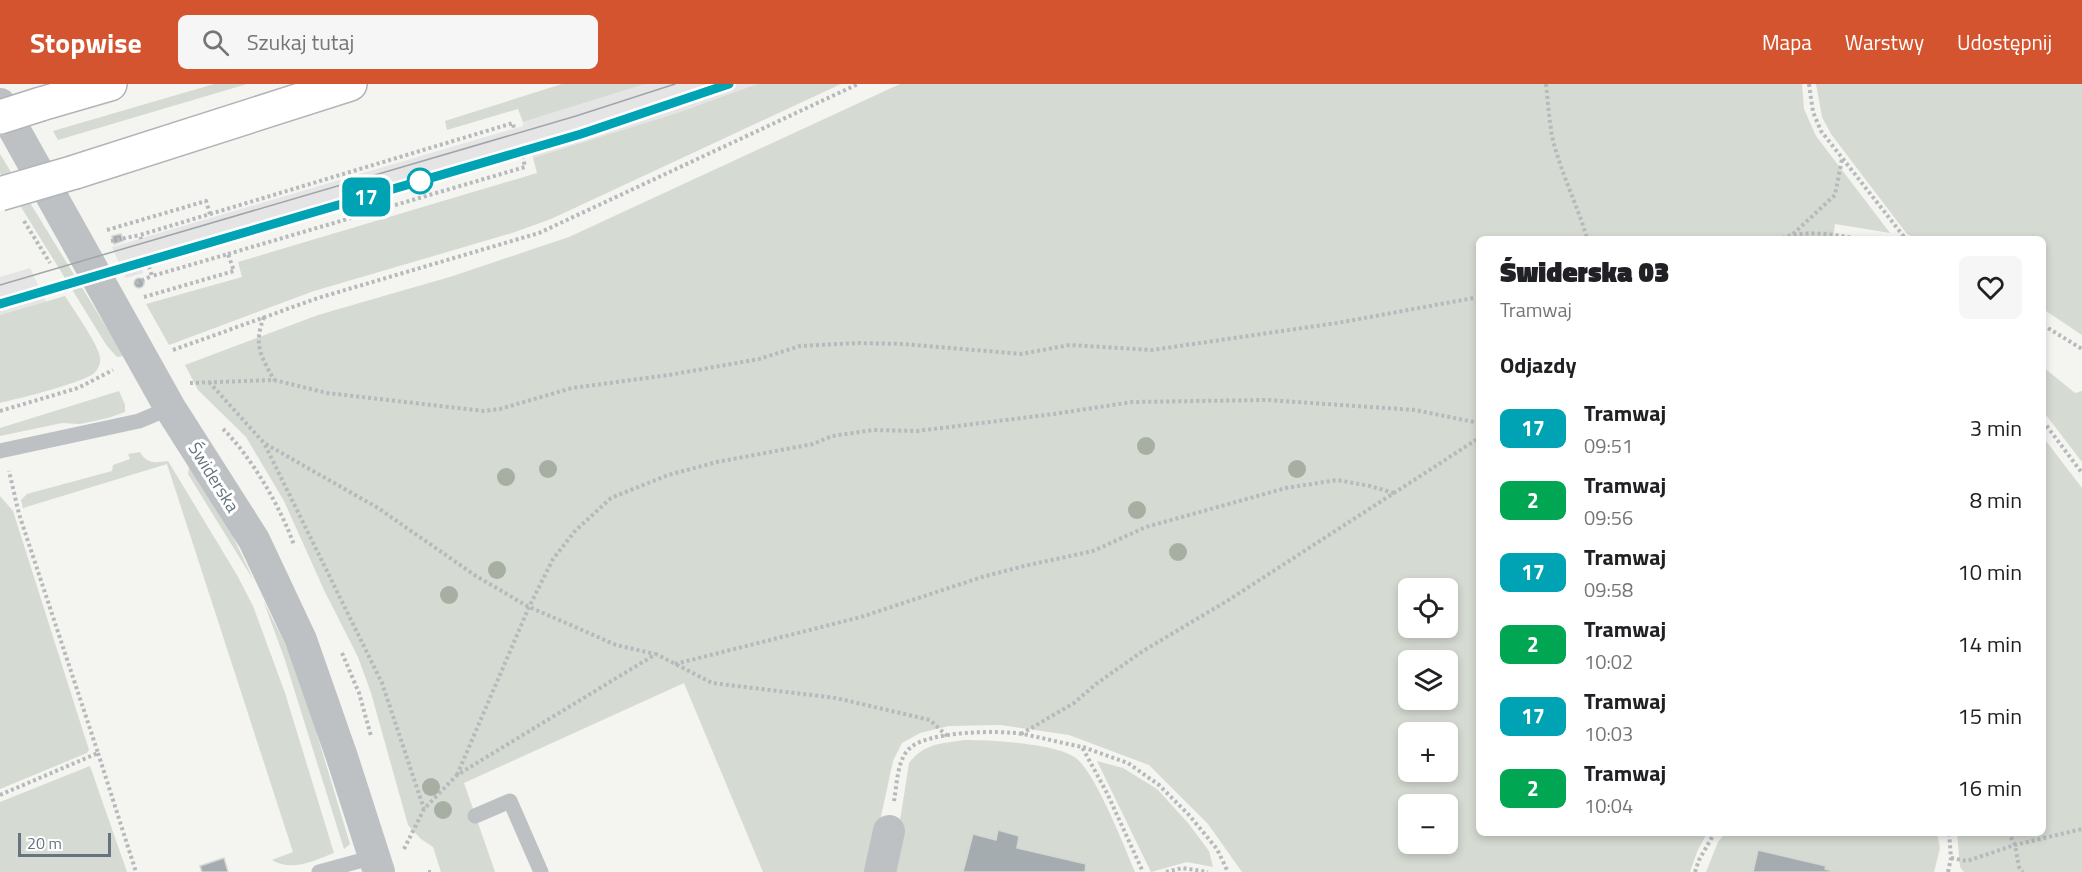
<!DOCTYPE html>
<html lang="pl">
<meta charset="utf-8">
<style>
body{margin:0;font-family:"Titillium Web",sans-serif;background:#f6f6f6;color:#202124;height:100vh;display:flex;flex-direction:column;font-size:22px;white-space:nowrap}
*{box-sizing:border-box;margin:0}
p{font-size:20px;color:#757577}
.icon{flex:none;width:33px;height:33px;fill:none;stroke:currentColor;stroke-width:2;stroke-linecap:round;stroke-linejoin:round}
.map{position:relative;flex:1;overflow:hidden}
.details{position:absolute;left:1476px;top:152px;width:570px;height:600px;display:flex;flex-direction:column;background:#fff;border-radius:9px;box-shadow:0 3px 9px #0003}
.details>*{flex:none}
.badge{padding:0 12px;border-radius:9px;font-size:21px;line-height:39px}
.controls{position:absolute;left:1398px;top:494px;display:grid;gap:12px}
.controls a{display:grid;place-items:center;width:60px;height:60px;border-radius:9px;background:#fff;box-shadow:0 3px 9px #0003;font-size:30px}
.scale{position:absolute;left:18px;bottom:15px;width:93px;box-sizing:border-box;padding-left:6px;border:3px solid #65747f;border-top:0;font-size:16px;line-height:21px;white-space:nowrap;color:#65747f;-webkit-text-stroke:4px #fff;paint-order:stroke}
.map>.badge{position:absolute;translate:-50% -50%;box-shadow:0 0 0 3px #fff}
h2{padding:0 24px;font-size:22px;line-height:54px}
.round{display:grid;place-items:center;flex:none;width:63px;height:63px;border-radius:9px;background:#f6f6f6}
.summary{display:flex;align-items:center;justify-content:space-between;height:102px;padding:0 24px}
h1{font-size:28px;font-weight:800;line-height:45px}
ul{padding:0;list-style:none}
li{display:flex;align-items:center;gap:18px;height:72px;padding:0 24px}
li div{flex:1}
li b{display:block;font-size:22px}
li em{font-style:normal}
li .badge{min-width:66px;font-weight:700;text-align:center}
header{display:flex;align-items:center;gap:36px;box-sizing:border-box;height:84px;padding:0 30px;background:#d45430;color:#fff}
header strong{font-size:28px}
nav{display:flex;gap:33px;margin-inline-start:auto;font-size:21px}
.search{width:420px;height:54px;background:#f6f6f6;display:flex;align-items:center;gap:15px;box-sizing:border-box;padding:0 21px;border-radius:9px;color:#757577;font-size:22px}
.map>svg:first-child{display:block}
.built{fill:#e4e5e4}
.green{fill:#d5dad2;fill-rule:evenodd}
.building{fill:#a4acb0;stroke:#d5d5d3;stroke-width:1.5}
.lines{fill:none;stroke-linecap:round;stroke-linejoin:round}
.primary-casing{stroke:#b1b5b8;stroke-width:36}
.path{stroke:#b7babc;stroke-width:4;stroke-dasharray:3 3;stroke-linecap:butt}
.service{stroke:#bdc1c4;stroke-width:15}
.minor{stroke:#bdc1c4;stroke-width:32}
.primary{stroke:#fff;stroke-width:33}
.tram{stroke:#9fa5a9;stroke-width:1.5}
.primary-bridge-casing{stroke:#b1b5b8;stroke-width:36;stroke-linecap:butt}
.primary-bridge{stroke:#fff;stroke-width:33}
.tree{fill:#a7afa3}
.line-casing{stroke:#fff;stroke-width:14}
.line{stroke:#00a3b4;stroke-width:9}
.stop-dot{fill:#fff;stroke:#00a3b4;stroke-width:3}
.labels{text-anchor:middle;dominant-baseline:central;stroke-width:6;stroke-linejoin:round;paint-order:stroke}
.street-label{font-size:18px;fill:#65747f;stroke:#fff}
</style>
<header>
<strong>Stopwise</strong>
<div class="search"><svg class="icon" aria-label="search" viewBox="0 0 24 24"><circle cx="10" cy="10" r="6"/><path d="M15 15l6 6"/></svg>Szukaj tutaj</div>
<nav><a>Mapa</a><a>Warstwy</a><a>Udostępnij</a></nav>
</header>
<div class="map">
<svg width="2082" height="788" viewBox="0 0 2082 788">
<rect width="100%" height="100%" fill="#f4f4f0"/>
<!-- built -->
<g class="built">
<polygon points="645,0 757,0 677,29 533,74 532,71 523,73 142,185 143,189 126,194 112,163 523,42 523,38"/>
<polygon points="30,184 46,218 0,231 0,193"/>
</g>
<!-- green -->
<g class="green">
<polygon points="214,0 247,0 58,56 53,47"/>
<polygon points="562,0 645,0 523,38 518,25 447,46 445,37"/>
<polygon points="757,0 841,0 551,135 512,149 314,207 169,261 146,220 242,193 238,178 537,89 533,74 677,29"/>
<path d="M900,0H1802L1804,25L1816,52L1890,149L1835,140L1833,154H1479V748L1707,749L1697,768L1690,788H1242L1208,740L1149,681L1069,651L1000,641L949,642L920,649L902,659L893,677L869,788H763L684,599L464,699L495,788H441L433,763L421,755L408,741L371,609L358,573L324,506L284,417L246,353L198,306L185,281L318,231L453,192L569,153ZM1408,504H1448V543H1408ZM1408,576H1448V615H1408ZM1408,648H1448V687H1408ZM1408,720H1448V759H1408Z"/>
<polygon points="1816,0 2082,0 2082,251 2043,225 2043,154 1916,154 1907,150 1831,50 1822,33"/>
<polygon points="0,70 124,272 117,273 107,262 0,89"/>
<path d="M65,212C73,225 98,260 100,273C101,279 98,286 94,289C83,299 17,315 0,319V231Z"/>
<polygon points="2043,283 2075,309 2082,307 2082,378 2043,327"/>
<polygon points="119,307 125,321 125,328 108,334 80,340 62,339 0,352 0,344"/>
<polygon points="2043,353 2082,404 2082,788 1964,788 1960,783 1957,749 2043,748"/>
<path d="M140,368C147,380 155,379 168,377L237,491L253,522L285,609L334,769C313,777 292,788 272,776L293,768L167,380L23,424L21,416L27,410L112,387L113,381L130,375L128,370Z"/>
<polygon points="189,383 217,419 254,497 188,390"/>
<polygon points="0,412 13,427 89,666 87,669 0,705"/>
<polygon points="263,516 289,568 313,637 350,760 344,765 285,576"/>
<path d="M964,656C990,656 1055,659 1076,674C1096,690 1124,762 1135,788H892L909,679C925,659 940,660 964,656Z"/>
<polygon points="1097,677 1123,684 1157,705 1188,739 1209,767 1213,783 1187,778 1151,788"/>
<polygon points="90,682 127,788 0,788 0,718"/>
<polygon points="1725,749 1937,749 1940,764 1934,788 1706,788 1718,758"/>
</g>
<!-- building -->
<g class="building">
<polygon points="121,150 123,157 114,160 112,152"/>
<circle cx="139" cy="199" r="5"/>
<polygon points="998,746 1019,752 1017,764 1086,780 1085,788 963,788 973,750 996,756"/>
<polygon points="1758,766 1826,782 1825,785 1836,788 1753,788"/>
<polygon points="224,774 228,788 202,788 200,782"/>
</g>
<g class="lines">
<defs>
<g id="primary">
<polyline points="41,20 110,0"/>
<polyline points="75,88 350,0"/>
</g>
</defs>
<!-- primary casing -->
<use href="#primary" class="primary-casing"/>
<!-- path -->
<g class="path">
<path d="M1546,0C1548,17 1549,35 1552,52C1560,87 1577,120 1587,154"/>
<polyline points="1809,0 1813,28 1821,47 1905,154"/>
<polyline points="210,130 513,39 514,45"/>
<polyline points="24,137 50,179"/>
<polyline points="107,146 206,117 210,130 140,151 141,155"/>
<polyline points="1793,150 1835,111 1842,75"/>
<path d="M1782,154C1805,146 1830,150 1854,154"/>
<polyline points="111,157 140,151"/>
<polyline points="228,170 525,83 523,73"/>
<polyline points="136,199 152,192"/>
<polyline points="144,213 234,187 228,170 152,192 149,183"/>
<path d="M264,233C253,261 261,272 274,296"/>
<polyline points="2043,241 2082,265"/>
<polyline points="173,266 318,214 539,149 858,0"/>
<polyline points="209,298 264,359 378,424 476,492 529,523 557,535 616,561 655,570"/>
<polyline points="190,299 274,296 327,309 484,327 500,325 572,304 669,291 759,275 800,262 858,259 903,260 1021,270 1070,261 1152,266 1337,239 1479,213"/>
<polyline points="0,327 78,304 113,286"/>
<polyline points="2043,337 2082,389"/>
<path d="M223,345C251,372 281,424 294,461"/>
<polyline points="265,361 382,599 424,725"/>
<polyline points="342,569 359,609 371,652"/>
<polyline points="675,580 861,533 982,493 1024,482 1093,467 1146,443 1286,404 1337,396 1370,402 1394,409"/>
<polyline points="1021,650 1074,619 1096,600 1143,567 1227,517 1479,354"/>
<polyline points="1083,663 1128,679 1159,701 1189,731 1217,765 1228,788"/>
<polyline points="98,669 136,788"/>
<polyline points="457,691 529,523 553,475 575,447 611,414 668,391 717,378 813,360 832,352 873,346 917,347 1054,330 1132,318 1267,316 1415,326 1479,339"/>
<polyline points="0,711 98,669 19,430 9,387"/>
<path d="M894,717C897,701 897,675 910,664C929,647 998,646 1023,650C1043,654 1062,659 1082,663L1107,709L1143,788"/>
<polyline points="2008,748 2015,761 2019,783 2023,788"/>
<polyline points="404,765 424,725 457,691 656,570 712,599 836,614 930,636 947,652"/>
<polyline points="1951,774 1967,777 2015,761 2082,745"/>
<polyline points="428,788 432,788"/>
<polyline points="1166,788 1182,784 1208,788"/>
<polyline points="1695,788 1699,776 1715,748"/>
<polyline points="1948,788 1951,774 1949,748"/>
</g>
<!-- service -->
<g class="service">
<polyline points="0,367 139,337 170,324"/>
<polyline points="475,732 510,717 541,788"/>
<polyline points="319,788 374,773"/>
</g>
<!-- minor -->
<g class="minor">
<polyline points="0,20 170,324 254,456 301,556 342,673 379,788"/>
<polyline points="880,788 889,747"/>
</g>
<!-- primary -->
<use href="#primary" class="primary"/>
<!-- tram -->
<g class="tram">
<polyline points="0,201 576,32 675,0"/>
<polyline points="0,220 581,49 730,0"/>
</g>
<defs>
<g id="primary-bridge">
<polyline points="0,33 41,20"/>
<polyline points="0,110 75,88"/>
</g>
</defs>
<!-- primary-bridge casing -->
<use href="#primary-bridge" class="primary-bridge-casing"/>
<!-- primary-bridge -->
<use href="#primary-bridge" class="primary-bridge"/>
</g>
<!-- trees -->
<g class="tree">
<circle cx="1146" cy="362" r="9"/>
<circle cx="548" cy="385" r="9"/>
<circle cx="1297" cy="385" r="9"/>
<circle cx="506" cy="393" r="9"/>
<circle cx="1137" cy="426" r="9"/>
<circle cx="1178" cy="468" r="9"/>
<circle cx="497" cy="486" r="9"/>
<circle cx="449" cy="511" r="9"/>
<circle cx="431" cy="703" r="9"/>
<circle cx="443" cy="726" r="9"/>
</g>
<g class="lines">
<defs>
<polyline id="line" points="0,220 581,50 729,0"/>
</defs>
<!-- line casing -->
<use href="#line" class="line-casing"/>
<!-- line -->
<use href="#line" class="line"/>
</g>
<!-- markers -->
<circle class="stop-dot" cx="420" cy="97" r="12"/>
<g class="labels">
<!-- street labels -->
<g class="street-label">
<text transform="translate(214 393) rotate(58)">Świderska</text>
</g>
</g>
</svg>
<div class="controls">
<a><svg class="icon" aria-label="locate" viewBox="0 0 24 24"><circle cx="12" cy="12" r="6"/><path d="M12 2v4M12 18v4M2 12h4M18 12h4"/></svg></a>
<a><svg class="icon" aria-label="layers" viewBox="0 0 24 24"><path d="M12 4l9 5-9 5-9-5zM3 14l9 5 9-5"/></svg></a>
<a>+</a>
<a>−</a>
</div>
<div class="scale">20 m</div>
<b class="badge" style="left:366px;top:113px;background:#00a3b4;color:#fff">17</b>
<section class="details">
<div class="summary"><div><h1>Świderska 03</h1><p>Tramwaj</p></div><a class="round"><svg class="icon" aria-label="heart" viewBox="0 0 24 24"><path d="M12 20l-8-8c-3-5 5-10 8-4 3-6 11-1 8 4z"/></svg></a></div>
<h2>Odjazdy</h2>
<ul>
<li><span class="badge" style="background:#00a3b4;color:#fff">17</span><div><b>Tramwaj</b><p>09:51</p></div><em>3 min</em></li>
<li><span class="badge" style="background:#00a651;color:#fff">2</span><div><b>Tramwaj</b><p>09:56</p></div><em>8 min</em></li>
<li><span class="badge" style="background:#00a3b4;color:#fff">17</span><div><b>Tramwaj</b><p>09:58</p></div><em>10 min</em></li>
<li><span class="badge" style="background:#00a651;color:#fff">2</span><div><b>Tramwaj</b><p>10:02</p></div><em>14 min</em></li>
<li><span class="badge" style="background:#00a3b4;color:#fff">17</span><div><b>Tramwaj</b><p>10:03</p></div><em>15 min</em></li>
<li><span class="badge" style="background:#00a651;color:#fff">2</span><div><b>Tramwaj</b><p>10:04</p></div><em>16 min</em></li>
</ul>
</section>
</div>
